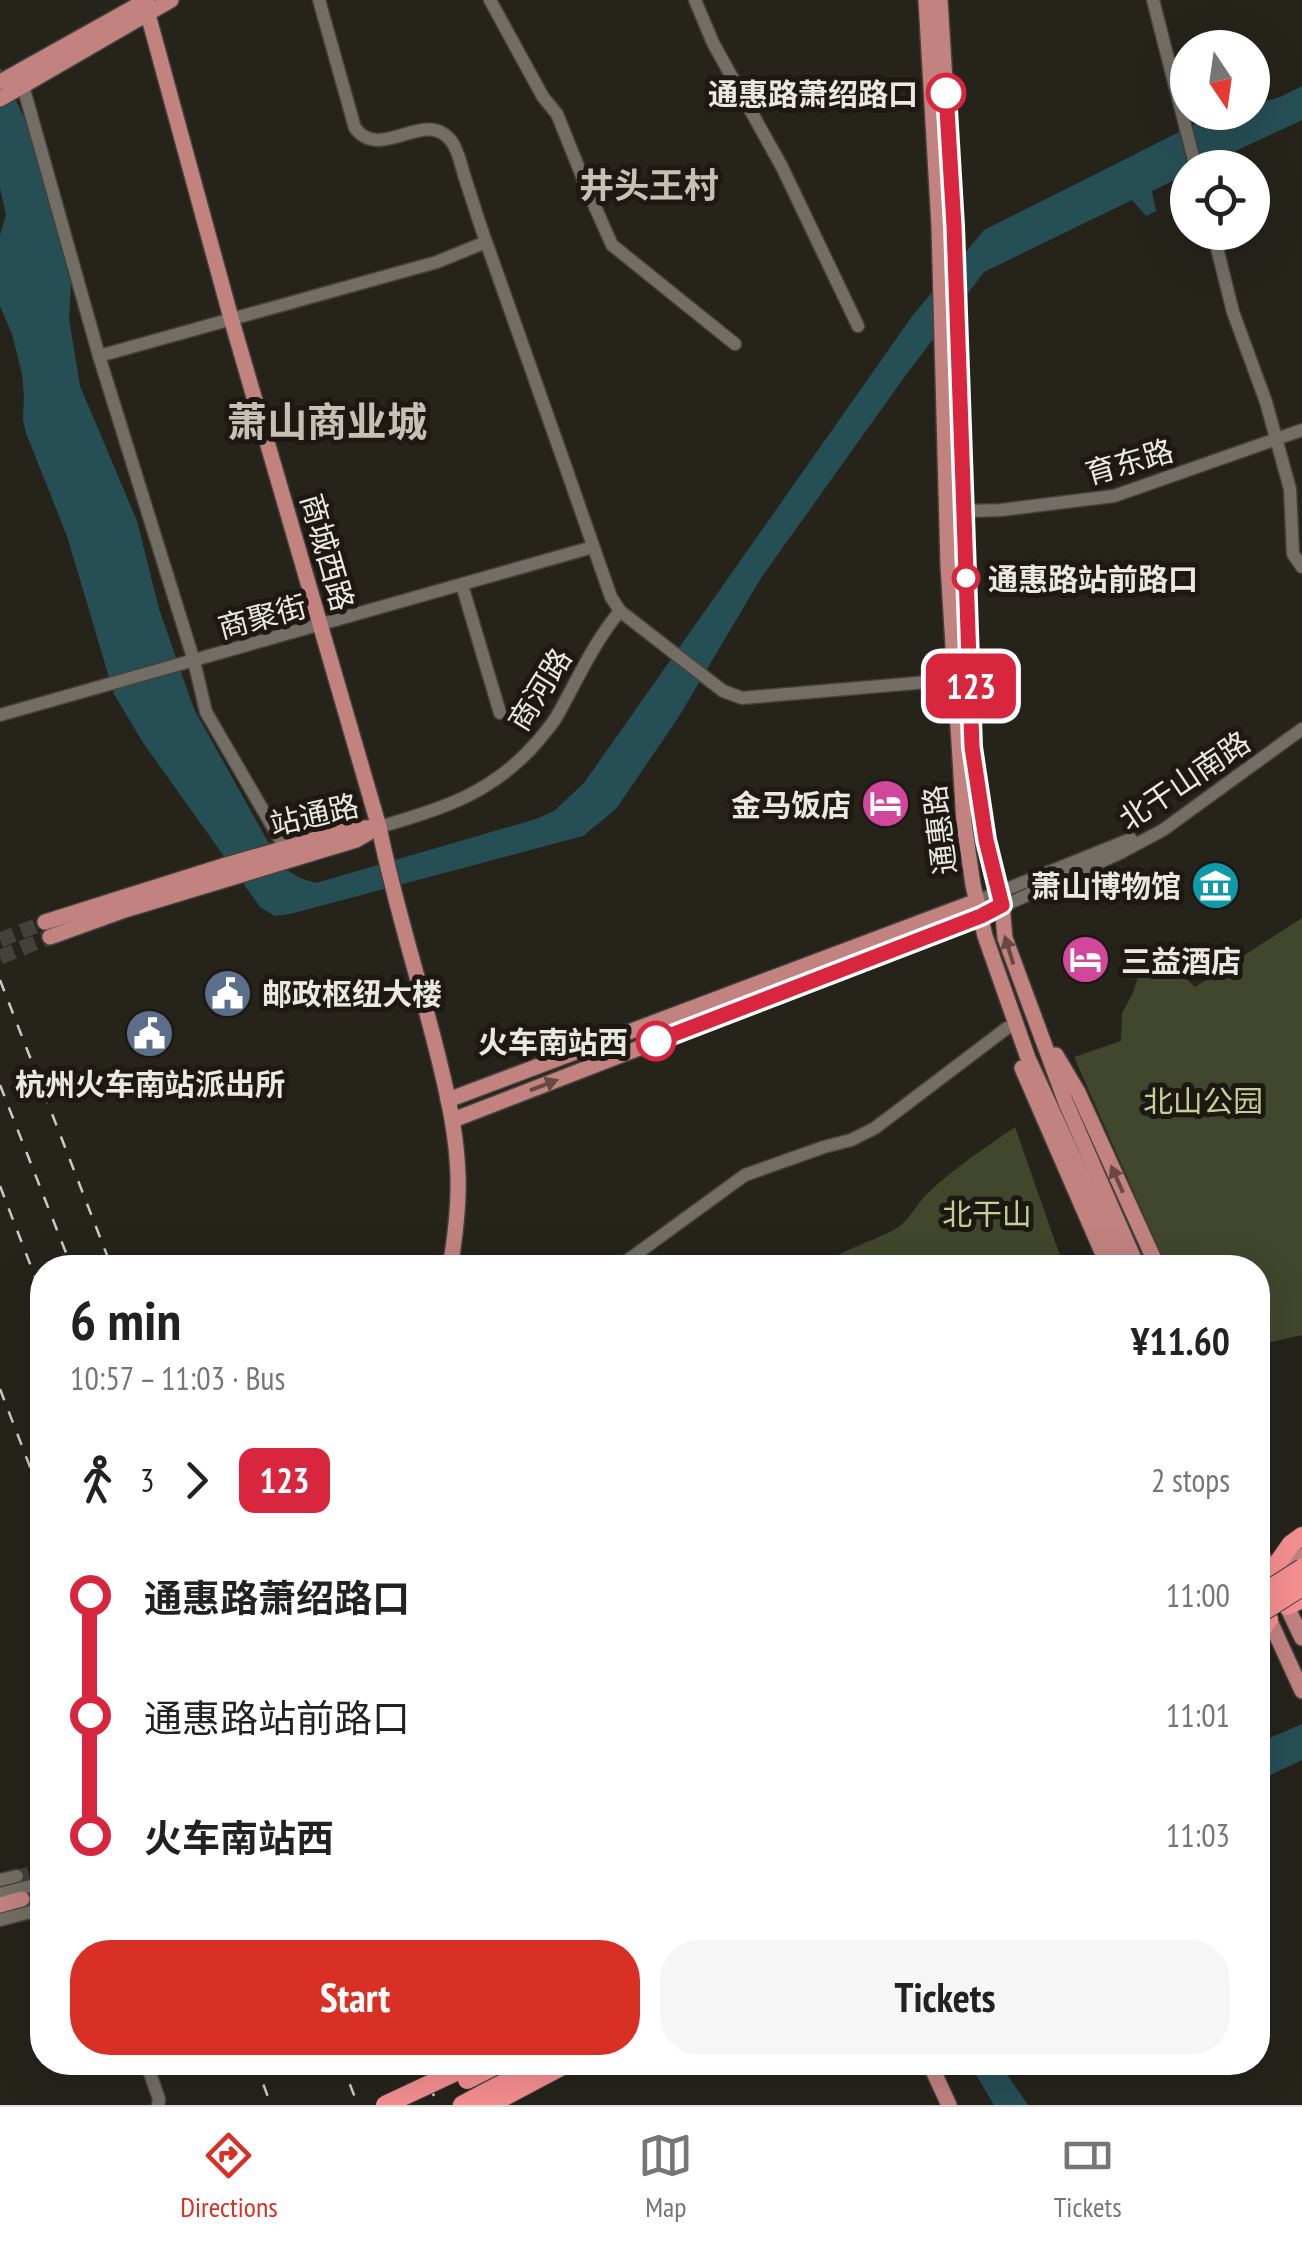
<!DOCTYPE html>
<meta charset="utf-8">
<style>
body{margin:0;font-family:"PT Sans Narrow","Noto Sans SC",sans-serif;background:#f6f6f6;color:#222;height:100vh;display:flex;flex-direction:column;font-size:38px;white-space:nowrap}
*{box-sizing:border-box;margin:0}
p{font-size:32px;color:#767676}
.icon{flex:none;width:55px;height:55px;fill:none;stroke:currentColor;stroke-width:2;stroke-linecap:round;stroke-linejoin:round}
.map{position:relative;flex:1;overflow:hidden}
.panel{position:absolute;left:30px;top:1255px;width:1240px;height:820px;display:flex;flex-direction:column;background:#fff;border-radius:40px;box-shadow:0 10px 40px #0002}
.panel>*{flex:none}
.badge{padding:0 20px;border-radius:15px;font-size:35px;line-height:65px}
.needle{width:65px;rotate:167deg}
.fabs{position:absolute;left:1170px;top:30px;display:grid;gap:20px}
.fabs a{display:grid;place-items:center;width:100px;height:100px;border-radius:50%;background:#fff;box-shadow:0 10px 40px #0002;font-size:50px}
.map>.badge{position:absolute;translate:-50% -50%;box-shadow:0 0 0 5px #fff}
.legs{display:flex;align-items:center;gap:15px;height:110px;padding:0 40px;font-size:32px}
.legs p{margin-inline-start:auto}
.head{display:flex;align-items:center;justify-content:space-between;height:170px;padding:0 40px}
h1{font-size:55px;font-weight:800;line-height:75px}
.cta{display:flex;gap:20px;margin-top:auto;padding:20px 40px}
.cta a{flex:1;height:115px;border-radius:40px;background:#d93025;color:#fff;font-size:40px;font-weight:800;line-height:115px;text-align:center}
.cta a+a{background:#f6f6f6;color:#222}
ul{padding:0 40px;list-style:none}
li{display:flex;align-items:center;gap:35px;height:120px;font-size:38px}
li i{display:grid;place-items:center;width:15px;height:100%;margin:0 12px;background:currentColor}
li i::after{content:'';width:25px;height:25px;margin:-12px;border:8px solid;border-radius:50%;background:#fff}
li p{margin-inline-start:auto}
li:first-child i{background:linear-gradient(#0000 50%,currentColor 0)}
li:last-child i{background:linear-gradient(currentColor 50%,#0000 0)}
.tabs{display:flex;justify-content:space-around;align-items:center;height:140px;border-top:2px solid #e0e0e0;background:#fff;font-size:28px;color:#767676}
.tabs a{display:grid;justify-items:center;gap:5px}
.tabs .selected{color:#d93025}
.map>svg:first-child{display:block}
.green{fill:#41472d}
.water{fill:#264f55}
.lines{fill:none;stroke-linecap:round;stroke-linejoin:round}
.minor-tunnel{stroke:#434139;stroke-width:12;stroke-dasharray:12 6;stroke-linecap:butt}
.major-tunnel{stroke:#434139;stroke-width:15;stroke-dasharray:15 8;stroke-linecap:butt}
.minor-casing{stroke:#44413b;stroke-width:15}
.major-casing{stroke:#44413b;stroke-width:18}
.highway-casing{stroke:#44413b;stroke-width:20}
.minor{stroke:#726e65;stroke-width:12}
.major{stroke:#c18280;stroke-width:15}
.highway{stroke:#f68f92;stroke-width:18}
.rail{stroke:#cbc9c3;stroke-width:2.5;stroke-dasharray:12 12;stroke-linecap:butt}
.highway-bridge-casing{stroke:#44413b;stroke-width:20;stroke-linecap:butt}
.highway-bridge{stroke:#f68f92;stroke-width:18}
.oneway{fill:#674844}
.line-1-casing{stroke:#fff;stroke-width:22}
.line-1{stroke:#d7263d;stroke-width:15}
.stop-1-dot{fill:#fff;stroke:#d7263d;stroke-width:5}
.labels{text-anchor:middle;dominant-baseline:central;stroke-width:10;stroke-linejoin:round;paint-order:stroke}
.stop-label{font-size:30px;font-weight:bold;fill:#eae8e2;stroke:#1d1912;text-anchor:end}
.street-label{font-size:30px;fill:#eae8e2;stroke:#1d1912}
.poi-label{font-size:30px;font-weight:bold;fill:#eae8e2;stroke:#1d1912;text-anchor:end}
.park-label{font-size:30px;fill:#c3cf96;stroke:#1d1912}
.quarter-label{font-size:35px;font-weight:bold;fill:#c5c1b7;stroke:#1d1912}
.district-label{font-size:40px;font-weight:bold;fill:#c5c1b7;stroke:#1d1912}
</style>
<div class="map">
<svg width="1302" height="2105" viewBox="0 0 1302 2105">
<rect width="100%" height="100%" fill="#26231b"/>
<!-- green -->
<g class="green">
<polygon points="1302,918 1302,1335 1258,1345 1258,1268 1167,1267 1074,1057 1121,1041 1122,1013 1133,993 1148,943 1195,987"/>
<path d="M1015,1127L1064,1267H822C843,1248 873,1242 897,1228C910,1220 917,1203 928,1193C954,1168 985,1148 1015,1127Z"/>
</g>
<!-- water -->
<g class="water">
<polygon points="0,67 28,126 71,284 69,319 80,386 137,521 159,609 194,709 282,867 300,878 316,883 536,819 554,811 584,783 913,315 984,230 1205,119 1227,113 1252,112 1253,105 1280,97 1302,86 1302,120 1202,167 1188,168 1187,174 1152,191 1156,211 1146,216 1132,200 984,272 903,379 761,578 678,718 616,809 583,836 290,914 275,916 260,907 142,741 114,694 67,536 26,433 23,420 24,395 22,374 12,334 0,306 0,235 6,215 0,188"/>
<polygon points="1302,1724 1302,1760 1258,1781 1258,1743"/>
<polygon points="969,2063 999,2063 1028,2105 994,2105"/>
</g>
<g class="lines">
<!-- minor-tunnel -->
<polyline class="minor-tunnel" points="17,1876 42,1869"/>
<!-- major-tunnel -->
<g class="major-tunnel">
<polyline points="0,940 45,922"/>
<polyline points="0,957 50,937"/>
<polyline points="22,1899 42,1893"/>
</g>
<defs>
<g id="minor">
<path d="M319,0L355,128C381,163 426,106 452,142C459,152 461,166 465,178C473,202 480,226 489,250C530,366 571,481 611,597L620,611L723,691L742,698L963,679"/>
<polyline points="490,0 543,97 557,114 588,191 612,245 735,344"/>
<polyline points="695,0 713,43 782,167 858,326"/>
<polyline points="1153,0 1196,168"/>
<polyline points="23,86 99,356 194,661 206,712 285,848"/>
<polyline points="1213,232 1233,312 1266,402 1290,489 1293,554 1302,567"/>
<polyline points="99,356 437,262 486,242"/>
<polyline points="964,511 1001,510 1114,496 1302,430"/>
<polyline points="462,585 500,713"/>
<polyline points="0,715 593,547"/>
<path d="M379,827C443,809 493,793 538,741C544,733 552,725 557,716C577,681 593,643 620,611"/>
<polyline points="977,901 1131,839"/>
<polyline points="981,916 1120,853 1163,830 1302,729"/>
<polyline points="617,1268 745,1175 824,1147 851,1140 875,1128 1007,1028"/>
<polyline points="0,1880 17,1876"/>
<polyline points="0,1894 42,1883"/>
<polyline points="0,1920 42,1909"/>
<polyline points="146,2062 159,2099 158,2105"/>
</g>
<g id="major">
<path d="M144,0L231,318L379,827C395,907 421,985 440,1064C449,1101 457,1138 458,1176C459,1207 455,1238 450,1268"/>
<polyline points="926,0 939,226 948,565 964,823 973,885 985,936 1028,1058 1124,1268"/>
<polyline points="940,0 954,226 965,565 973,747 977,789 986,840 1002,905 1005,938 1066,1103 1138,1268"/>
<polyline points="0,82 147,0"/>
<polyline points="0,99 171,0"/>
<polyline points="45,922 226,865 351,829 379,827"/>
<polyline points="50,937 125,910 356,840 373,830"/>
<polyline points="1056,1055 1078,1092 1158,1268"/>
<polyline points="1022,1068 1109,1268"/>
<polyline points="448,1100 977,901"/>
<polyline points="453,1120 981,916"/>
<polyline points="1258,1546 1302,1638"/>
<polyline points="1258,1584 1302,1556"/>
<polyline points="1265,1610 1302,1691"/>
<polyline points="0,1905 22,1899"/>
<polyline points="929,2062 949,2105"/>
</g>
<g id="highway">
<polyline points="1270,1574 1291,1544 1302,1536"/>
<polyline points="1287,1606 1302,1599"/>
<polyline points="1258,1636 1269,1619"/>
<polyline points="462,2105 541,2062"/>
<polyline points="489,2105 570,2062"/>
</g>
</defs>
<!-- minor casing -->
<use href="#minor" class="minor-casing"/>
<!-- major casing -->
<use href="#major" class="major-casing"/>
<!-- highway casing -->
<use href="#highway" class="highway-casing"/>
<!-- minor -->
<use href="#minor" class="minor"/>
<!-- major -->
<use href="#major" class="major"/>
<!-- highway -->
<use href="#highway" class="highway"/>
<!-- rail -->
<g class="rail">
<polyline points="0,980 112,1268"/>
<polyline points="0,1085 72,1268"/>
<polyline points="0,1186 42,1295"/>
<polyline points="0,1389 42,1498"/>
<polyline points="255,2062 271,2105"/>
<polyline points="341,2062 358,2105"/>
<polyline points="397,2062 417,2105"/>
<polyline points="422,2062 437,2105"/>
</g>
<defs>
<g id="highway-bridge">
<polyline points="1258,1596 1302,1568"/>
<polyline points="1258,1615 1302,1587"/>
<polyline points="467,2080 503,2062"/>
<polyline points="385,2105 477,2062"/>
</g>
</defs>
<!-- highway-bridge casing -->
<use href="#highway-bridge" class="highway-bridge-casing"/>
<!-- highway-bridge -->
<use href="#highway-bridge" class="highway-bridge"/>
</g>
<!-- one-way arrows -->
<defs><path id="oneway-solid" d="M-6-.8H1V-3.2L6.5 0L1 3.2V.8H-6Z" transform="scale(2.5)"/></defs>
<g class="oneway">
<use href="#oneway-solid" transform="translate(1009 950) rotate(-107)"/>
<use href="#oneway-solid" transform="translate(544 1085) rotate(-21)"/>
<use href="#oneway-solid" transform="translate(1117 1179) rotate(-114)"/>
</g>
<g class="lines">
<defs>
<polyline id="line-1" points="656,1041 981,916 1002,905 986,840 972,747 954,226 946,93"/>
</defs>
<!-- line-1 casing -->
<use href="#line-1" class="line-1-casing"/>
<!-- line-1 -->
<use href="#line-1" class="line-1"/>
</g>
<!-- icons -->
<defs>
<symbol id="hotel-disc" viewBox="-11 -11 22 22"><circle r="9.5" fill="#d1479c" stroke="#1d1912"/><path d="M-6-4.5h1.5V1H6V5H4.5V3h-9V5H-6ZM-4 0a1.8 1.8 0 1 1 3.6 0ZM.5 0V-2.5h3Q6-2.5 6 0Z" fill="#fff"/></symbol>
<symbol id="museum-disc" viewBox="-11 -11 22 22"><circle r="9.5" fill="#0f9aa8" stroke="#1d1912"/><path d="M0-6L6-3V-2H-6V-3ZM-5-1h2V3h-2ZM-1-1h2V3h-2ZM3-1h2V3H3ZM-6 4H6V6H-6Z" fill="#fff"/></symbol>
<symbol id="civic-disc" viewBox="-11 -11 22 22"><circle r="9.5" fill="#5c6f8a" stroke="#1d1912"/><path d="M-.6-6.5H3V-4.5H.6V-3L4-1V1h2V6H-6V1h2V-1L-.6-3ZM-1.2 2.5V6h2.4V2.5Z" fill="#fff"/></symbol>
</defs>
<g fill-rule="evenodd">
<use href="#hotel-disc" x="858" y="776" width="55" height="55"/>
<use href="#museum-disc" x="1188" y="858" width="55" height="55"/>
<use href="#hotel-disc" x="1058" y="932" width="55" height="55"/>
<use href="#civic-disc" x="200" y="966" width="55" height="55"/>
<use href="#civic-disc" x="122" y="1006" width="55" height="55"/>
</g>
<!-- markers -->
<g class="stop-1-dot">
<circle cx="946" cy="93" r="18"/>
<circle cx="966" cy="578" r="12"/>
<circle cx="656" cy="1041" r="18"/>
</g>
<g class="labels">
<!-- stop labels -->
<g class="stop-label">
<text x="918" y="93">通惠路萧绍路口</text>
<text x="988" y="578" text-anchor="start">通惠路站前路口</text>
<text x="628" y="1041">火车南站西</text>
</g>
<!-- street labels -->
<g class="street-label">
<text transform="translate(1129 461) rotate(-16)">育东路</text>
<text transform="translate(328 552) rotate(74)">商城西路</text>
<text transform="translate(262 616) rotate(-15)">商聚街</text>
<text transform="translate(539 689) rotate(-58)">商河路</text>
<text transform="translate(1184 780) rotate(-34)">北干山南路</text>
<text transform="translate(314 814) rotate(-13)">站通路</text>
<text transform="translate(939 830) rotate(-97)">通惠路</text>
</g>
<!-- poi labels -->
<g class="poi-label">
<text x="851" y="804">金马饭店</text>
<text x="1181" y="885">萧山博物馆</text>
<text x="1121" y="960" text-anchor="start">三益酒店</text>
<text x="262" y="993" text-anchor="start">邮政枢纽大楼</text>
<text x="150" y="1083" text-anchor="middle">杭州火车南站派出所</text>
</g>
<!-- park labels -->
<g class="park-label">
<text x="1203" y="1100">北山公园</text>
<text x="987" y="1213">北干山</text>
</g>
<!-- quarter labels -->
<g class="quarter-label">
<text x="649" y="185">井头王村</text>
</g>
<!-- district labels -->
<g class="district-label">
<text x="327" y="421">萧山商业城</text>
</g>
</g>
</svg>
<div class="fabs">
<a><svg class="needle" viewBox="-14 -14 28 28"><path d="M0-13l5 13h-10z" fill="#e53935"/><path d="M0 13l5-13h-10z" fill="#767676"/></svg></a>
<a><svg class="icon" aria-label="locate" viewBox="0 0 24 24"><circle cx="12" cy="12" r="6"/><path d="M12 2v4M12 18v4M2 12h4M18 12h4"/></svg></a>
</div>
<b class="badge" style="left:971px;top:686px;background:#d7263d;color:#fff">123</b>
<section class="panel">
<div class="head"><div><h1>6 min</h1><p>10:57 – 11:03 · Bus</p></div><b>¥11.60</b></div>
<div class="legs"><svg class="icon" aria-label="walk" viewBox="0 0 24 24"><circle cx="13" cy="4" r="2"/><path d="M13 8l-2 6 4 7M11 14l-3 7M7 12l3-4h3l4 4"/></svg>3<svg class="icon" aria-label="forward" viewBox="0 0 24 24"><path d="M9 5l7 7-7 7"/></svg><b class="badge" style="background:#d7263d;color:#fff">123</b><p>2 stops</p></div>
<ul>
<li><i style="color:#d7263d"></i><b>通惠路萧绍路口</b><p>11:00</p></li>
<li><i style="color:#d7263d"></i><span>通惠路站前路口</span><p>11:01</p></li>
<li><i style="color:#d7263d"></i><b>火车南站西</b><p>11:03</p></li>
</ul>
<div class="cta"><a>Start</a><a>Tickets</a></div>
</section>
</div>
<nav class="tabs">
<a class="selected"><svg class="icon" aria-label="directions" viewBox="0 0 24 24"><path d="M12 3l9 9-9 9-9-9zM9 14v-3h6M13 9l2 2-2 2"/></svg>Directions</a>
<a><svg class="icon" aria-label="map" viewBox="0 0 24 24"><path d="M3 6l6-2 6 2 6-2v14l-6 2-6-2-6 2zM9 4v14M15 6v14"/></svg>Map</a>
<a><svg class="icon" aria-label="tickets" viewBox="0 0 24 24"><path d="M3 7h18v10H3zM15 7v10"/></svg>Tickets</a>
</nav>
